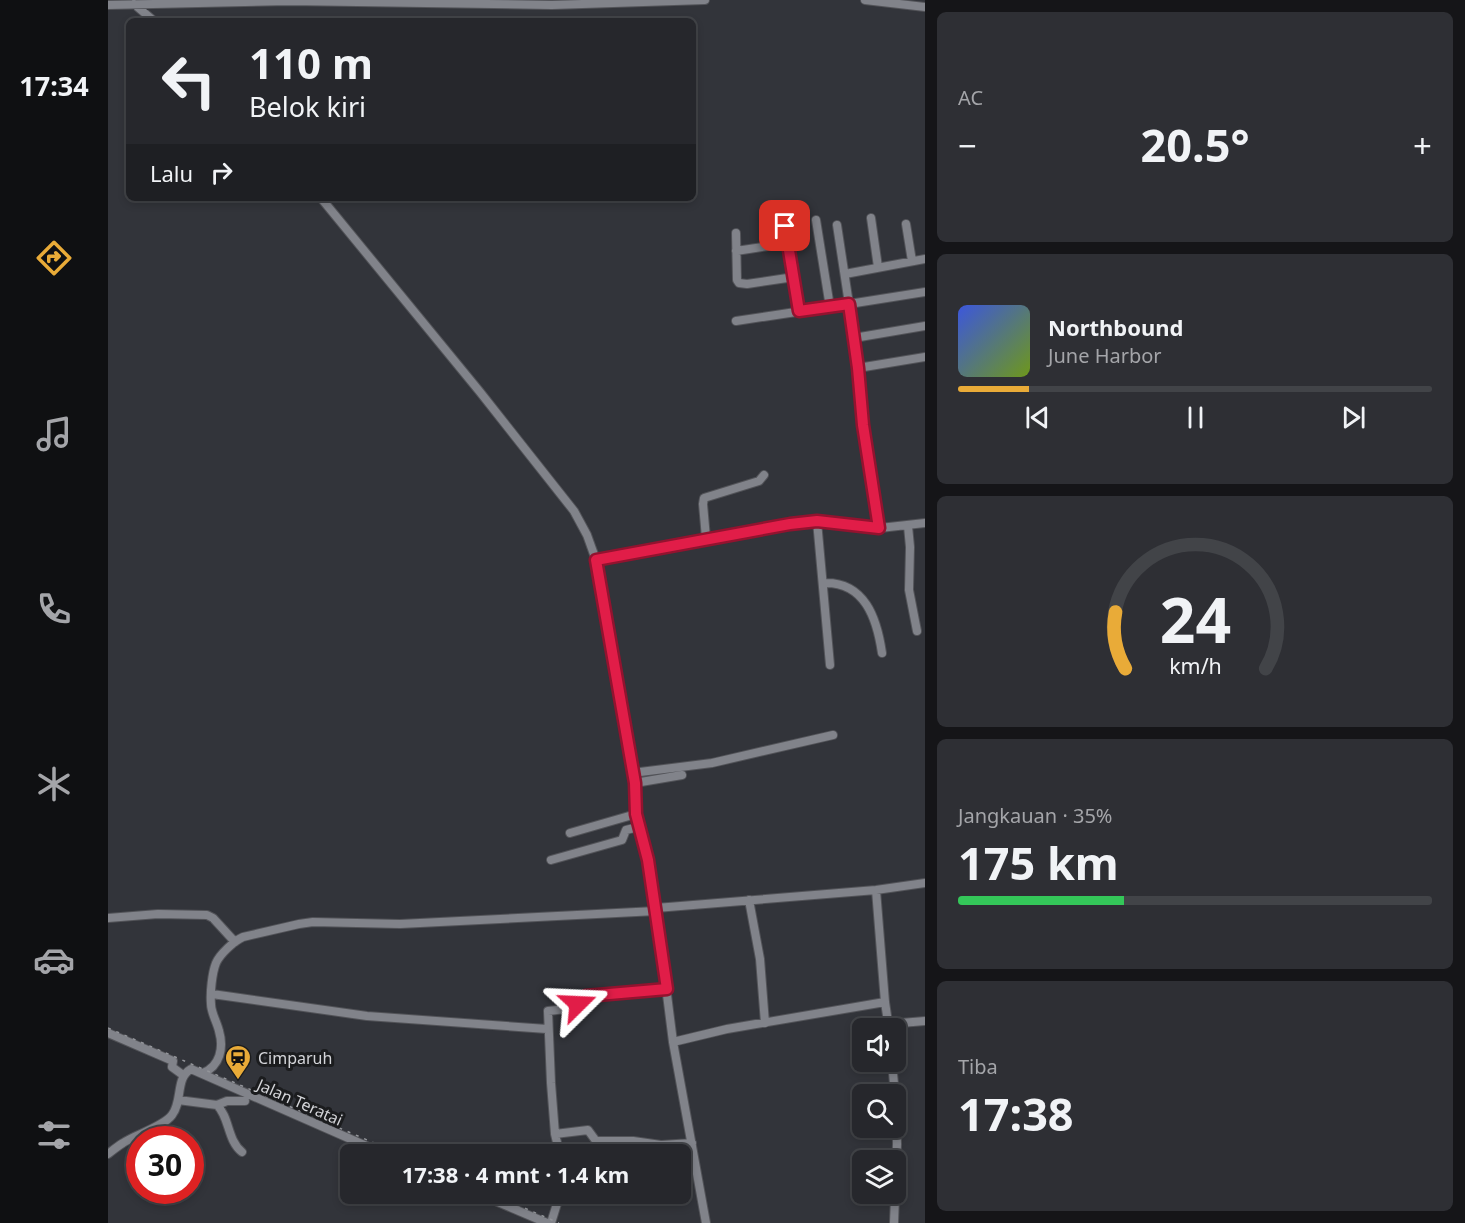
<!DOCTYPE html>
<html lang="id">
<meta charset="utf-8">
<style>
:root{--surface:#26272c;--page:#2e2f34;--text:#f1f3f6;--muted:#a4a5a9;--line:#424448;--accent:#e9ab38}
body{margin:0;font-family:"Noto Sans",sans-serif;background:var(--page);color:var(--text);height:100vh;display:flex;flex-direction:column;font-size:22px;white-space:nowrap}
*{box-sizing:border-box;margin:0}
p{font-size:20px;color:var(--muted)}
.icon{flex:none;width:33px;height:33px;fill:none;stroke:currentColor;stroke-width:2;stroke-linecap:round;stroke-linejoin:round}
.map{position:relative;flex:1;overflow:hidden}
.sheet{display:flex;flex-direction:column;gap:12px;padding:12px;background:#151518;width:540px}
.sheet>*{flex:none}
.banner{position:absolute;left:18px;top:18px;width:570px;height:183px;border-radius:9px;box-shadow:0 3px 9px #0003,0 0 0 2px var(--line);background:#26272c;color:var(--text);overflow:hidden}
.tools{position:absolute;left:744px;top:1018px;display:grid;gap:12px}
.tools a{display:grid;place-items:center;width:54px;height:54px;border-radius:9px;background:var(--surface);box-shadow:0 3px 9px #0003,0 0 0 2px var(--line);font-size:30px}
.speed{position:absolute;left:18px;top:1126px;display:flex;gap:12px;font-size:30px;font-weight:700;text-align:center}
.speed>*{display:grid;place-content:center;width:78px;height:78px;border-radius:50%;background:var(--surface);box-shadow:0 3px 9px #0003,0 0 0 2px var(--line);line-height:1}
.speed .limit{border:9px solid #d22;background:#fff;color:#111}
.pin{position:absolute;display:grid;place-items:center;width:51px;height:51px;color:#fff;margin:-26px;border-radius:12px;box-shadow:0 3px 9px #0006}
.me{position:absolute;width:66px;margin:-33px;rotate:69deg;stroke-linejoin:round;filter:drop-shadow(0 0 4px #0008)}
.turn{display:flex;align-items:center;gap:21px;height:126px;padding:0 24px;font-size:27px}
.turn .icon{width:78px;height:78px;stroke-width:2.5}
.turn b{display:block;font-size:42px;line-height:51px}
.then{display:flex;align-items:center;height:57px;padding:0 24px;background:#0003;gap:12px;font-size:22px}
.big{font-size:45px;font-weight:700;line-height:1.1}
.sheet .widget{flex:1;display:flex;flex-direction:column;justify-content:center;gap:9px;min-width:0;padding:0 21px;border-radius:9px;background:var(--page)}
.sheet .dial{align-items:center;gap:0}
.dial svg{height:156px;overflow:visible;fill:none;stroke:var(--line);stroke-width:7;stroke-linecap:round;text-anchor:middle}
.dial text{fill:var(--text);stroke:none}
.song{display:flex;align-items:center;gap:18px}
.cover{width:72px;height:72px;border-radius:9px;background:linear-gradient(135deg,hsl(230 70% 55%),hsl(80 70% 35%))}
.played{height:6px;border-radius:3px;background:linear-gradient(90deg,var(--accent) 15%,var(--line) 15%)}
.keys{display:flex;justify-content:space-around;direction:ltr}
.heat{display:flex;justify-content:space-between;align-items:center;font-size:33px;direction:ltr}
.charge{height:9px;border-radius:4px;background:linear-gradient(90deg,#34c759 35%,var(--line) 0)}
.trip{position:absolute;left:232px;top:1144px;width:351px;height:60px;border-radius:9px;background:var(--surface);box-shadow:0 3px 9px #0003,0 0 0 2px var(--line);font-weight:700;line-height:60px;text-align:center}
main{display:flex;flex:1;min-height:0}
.menu{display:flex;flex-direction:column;width:108px;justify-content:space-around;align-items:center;background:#0f1012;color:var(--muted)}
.menu .icon{width:42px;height:42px}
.menu .active{color:var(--accent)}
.menu b{font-size:27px;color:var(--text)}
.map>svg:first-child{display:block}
</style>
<main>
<nav class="menu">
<b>17:34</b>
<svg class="icon active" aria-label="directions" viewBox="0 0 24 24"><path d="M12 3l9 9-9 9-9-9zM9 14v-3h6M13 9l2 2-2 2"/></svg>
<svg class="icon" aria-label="music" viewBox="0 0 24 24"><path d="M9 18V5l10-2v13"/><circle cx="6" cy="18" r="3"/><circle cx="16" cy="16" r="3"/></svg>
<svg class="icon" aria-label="phone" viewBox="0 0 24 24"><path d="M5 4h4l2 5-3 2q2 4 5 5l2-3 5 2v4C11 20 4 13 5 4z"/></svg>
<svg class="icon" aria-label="climate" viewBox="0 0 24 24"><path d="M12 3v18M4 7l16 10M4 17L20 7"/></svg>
<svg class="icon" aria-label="car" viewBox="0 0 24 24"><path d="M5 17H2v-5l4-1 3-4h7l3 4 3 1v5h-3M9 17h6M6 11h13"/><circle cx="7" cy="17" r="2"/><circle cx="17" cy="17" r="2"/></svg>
<svg class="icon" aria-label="filters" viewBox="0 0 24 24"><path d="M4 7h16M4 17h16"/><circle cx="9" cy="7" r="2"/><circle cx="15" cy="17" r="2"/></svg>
</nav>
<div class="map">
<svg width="817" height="1223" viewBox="0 0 817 1223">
<rect width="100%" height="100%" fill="#32343a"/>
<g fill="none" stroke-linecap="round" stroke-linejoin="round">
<defs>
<path id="minor" d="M757,0L817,7
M26,4L46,21
M0,5L181,1L444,5L597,0
M213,198L372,392L466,511L479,535L488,560
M763,218L770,267
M708,220L722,307
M798,224L804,261
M677,226L691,311
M628,233L629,280L631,283L639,284L686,277
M628,251L680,243
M737,274L817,259
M628,321L741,304L729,225
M746,338L817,326
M750,368L817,357
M709,521L722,665
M800,526L802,547L801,590L809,631
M772,528L755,425L750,368L741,304L817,292
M598,538L595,504L596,498L651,481L656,475
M715,583C757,581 769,619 774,653
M524,773L604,763L725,735
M527,783L574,775
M462,833L528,814
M443,860L514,840L518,830L530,827
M768,890L777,1002L781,1029
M641,900L652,959L657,1023
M548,908L768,890L817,883
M0,918L50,914L99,915L105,918L127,942
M104,994L259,1016L439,1029
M781,1024L817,1021
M0,1033L65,1061L64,1067L75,1075
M565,1042L619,1029L777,1002
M784,1062L787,1095
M95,1073C112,1066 116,1048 111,1031C109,1022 103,1013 103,1004C102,993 104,973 108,963C112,954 126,941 135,937L191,924L205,922L292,924L548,911
M70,1100L109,1105C122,1118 119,1140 134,1152
M109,1105L119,1101H137
M447,1134L480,1130L488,1141H525L553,1145L584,1143
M0,1154C5,1150 10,1146 15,1143C28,1134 55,1127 64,1115C75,1101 67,1078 83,1069L279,1155
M452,1155L447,1134L443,1083L440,1011L467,1008L470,1000L478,996L559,989
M371,1194L439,1223
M443,1223L452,1194
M598,1223L565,1042L548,908L540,860L530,827L527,783L488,560L682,524L709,521L772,528L817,523
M786,1223L789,1144L788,1100"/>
</defs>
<use href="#minor" stroke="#525358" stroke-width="10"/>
<use href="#minor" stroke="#81838a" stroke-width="8"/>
<path stroke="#93959a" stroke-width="1.5" stroke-dasharray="3 6" stroke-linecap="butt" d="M0,1028L294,1155
M384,1194L451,1223"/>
</g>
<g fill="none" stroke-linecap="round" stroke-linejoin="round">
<defs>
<path id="route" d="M470,1004V1000L478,996L559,989L540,860L528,814L527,783L488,560L682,524L709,521L771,528L755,425L750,368L741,304L691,311L677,226"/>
</defs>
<use href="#route" stroke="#92132f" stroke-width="15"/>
<use href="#route" stroke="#e11d48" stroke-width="10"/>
</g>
<defs>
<symbol id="station-pin" viewBox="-11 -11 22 30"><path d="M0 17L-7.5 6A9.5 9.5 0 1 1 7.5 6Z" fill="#e9ab38" stroke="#1b1c1e"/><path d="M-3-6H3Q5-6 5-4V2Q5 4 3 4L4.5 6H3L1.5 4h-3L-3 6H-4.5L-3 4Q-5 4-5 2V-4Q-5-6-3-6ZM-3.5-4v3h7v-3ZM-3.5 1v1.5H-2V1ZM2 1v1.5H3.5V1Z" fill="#111"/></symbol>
</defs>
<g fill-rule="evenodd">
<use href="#station-pin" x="115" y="1043" width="30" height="40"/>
</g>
<g text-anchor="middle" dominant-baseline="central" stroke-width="6" stroke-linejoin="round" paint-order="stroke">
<g font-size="16" fill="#d4d5d9" stroke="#1b1c1e" text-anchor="start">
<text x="150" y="1058">Cimparuh</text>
</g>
<g font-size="16" fill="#d4d5d9" stroke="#1b1c1e">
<text transform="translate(192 1102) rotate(24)">Jalan Teratai</text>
</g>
</g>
</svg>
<div class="tools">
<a><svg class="icon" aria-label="sound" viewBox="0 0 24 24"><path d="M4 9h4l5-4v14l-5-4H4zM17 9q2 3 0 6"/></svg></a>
<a><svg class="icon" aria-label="search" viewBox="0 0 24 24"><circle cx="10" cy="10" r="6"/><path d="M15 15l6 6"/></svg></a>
<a><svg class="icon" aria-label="layers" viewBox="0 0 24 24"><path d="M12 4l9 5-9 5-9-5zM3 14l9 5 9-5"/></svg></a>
</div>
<div class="speed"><div class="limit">30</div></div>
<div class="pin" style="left:677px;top:226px;background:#d93025"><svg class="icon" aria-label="arrive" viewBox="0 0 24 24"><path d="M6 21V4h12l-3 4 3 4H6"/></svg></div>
<svg class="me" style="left:470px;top:1004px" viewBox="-20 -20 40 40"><path d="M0-17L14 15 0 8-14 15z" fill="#e11d48" stroke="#fff" stroke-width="4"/></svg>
<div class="trip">17:38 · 4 mnt · 1.4 km</div>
<div class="banner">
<div class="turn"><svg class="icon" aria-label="left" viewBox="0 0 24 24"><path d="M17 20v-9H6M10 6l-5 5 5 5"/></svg><div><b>110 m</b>Belok kiri</div></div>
<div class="then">Lalu<svg class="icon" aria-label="right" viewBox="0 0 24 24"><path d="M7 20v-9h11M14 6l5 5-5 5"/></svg></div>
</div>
</div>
<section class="sheet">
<div class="widget"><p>AC</p>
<div class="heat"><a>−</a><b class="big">20.5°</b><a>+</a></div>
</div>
<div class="widget">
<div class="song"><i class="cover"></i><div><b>Northbound</b><p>June Harbor</p></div></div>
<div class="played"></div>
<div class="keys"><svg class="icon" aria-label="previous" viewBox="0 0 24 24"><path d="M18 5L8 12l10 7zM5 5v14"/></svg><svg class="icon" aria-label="pause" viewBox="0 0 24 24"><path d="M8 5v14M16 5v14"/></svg><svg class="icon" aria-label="next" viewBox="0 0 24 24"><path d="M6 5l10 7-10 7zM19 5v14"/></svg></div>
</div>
<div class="widget dial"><svg viewBox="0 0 100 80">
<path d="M14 69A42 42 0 1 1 86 69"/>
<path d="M14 69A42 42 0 0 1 9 40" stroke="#e9ab38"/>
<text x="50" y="56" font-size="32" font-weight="700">24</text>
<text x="50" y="72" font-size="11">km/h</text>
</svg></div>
<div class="widget"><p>Jangkauan · 35%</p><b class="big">175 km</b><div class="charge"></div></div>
<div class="widget"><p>Tiba</p><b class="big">17:38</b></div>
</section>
</main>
